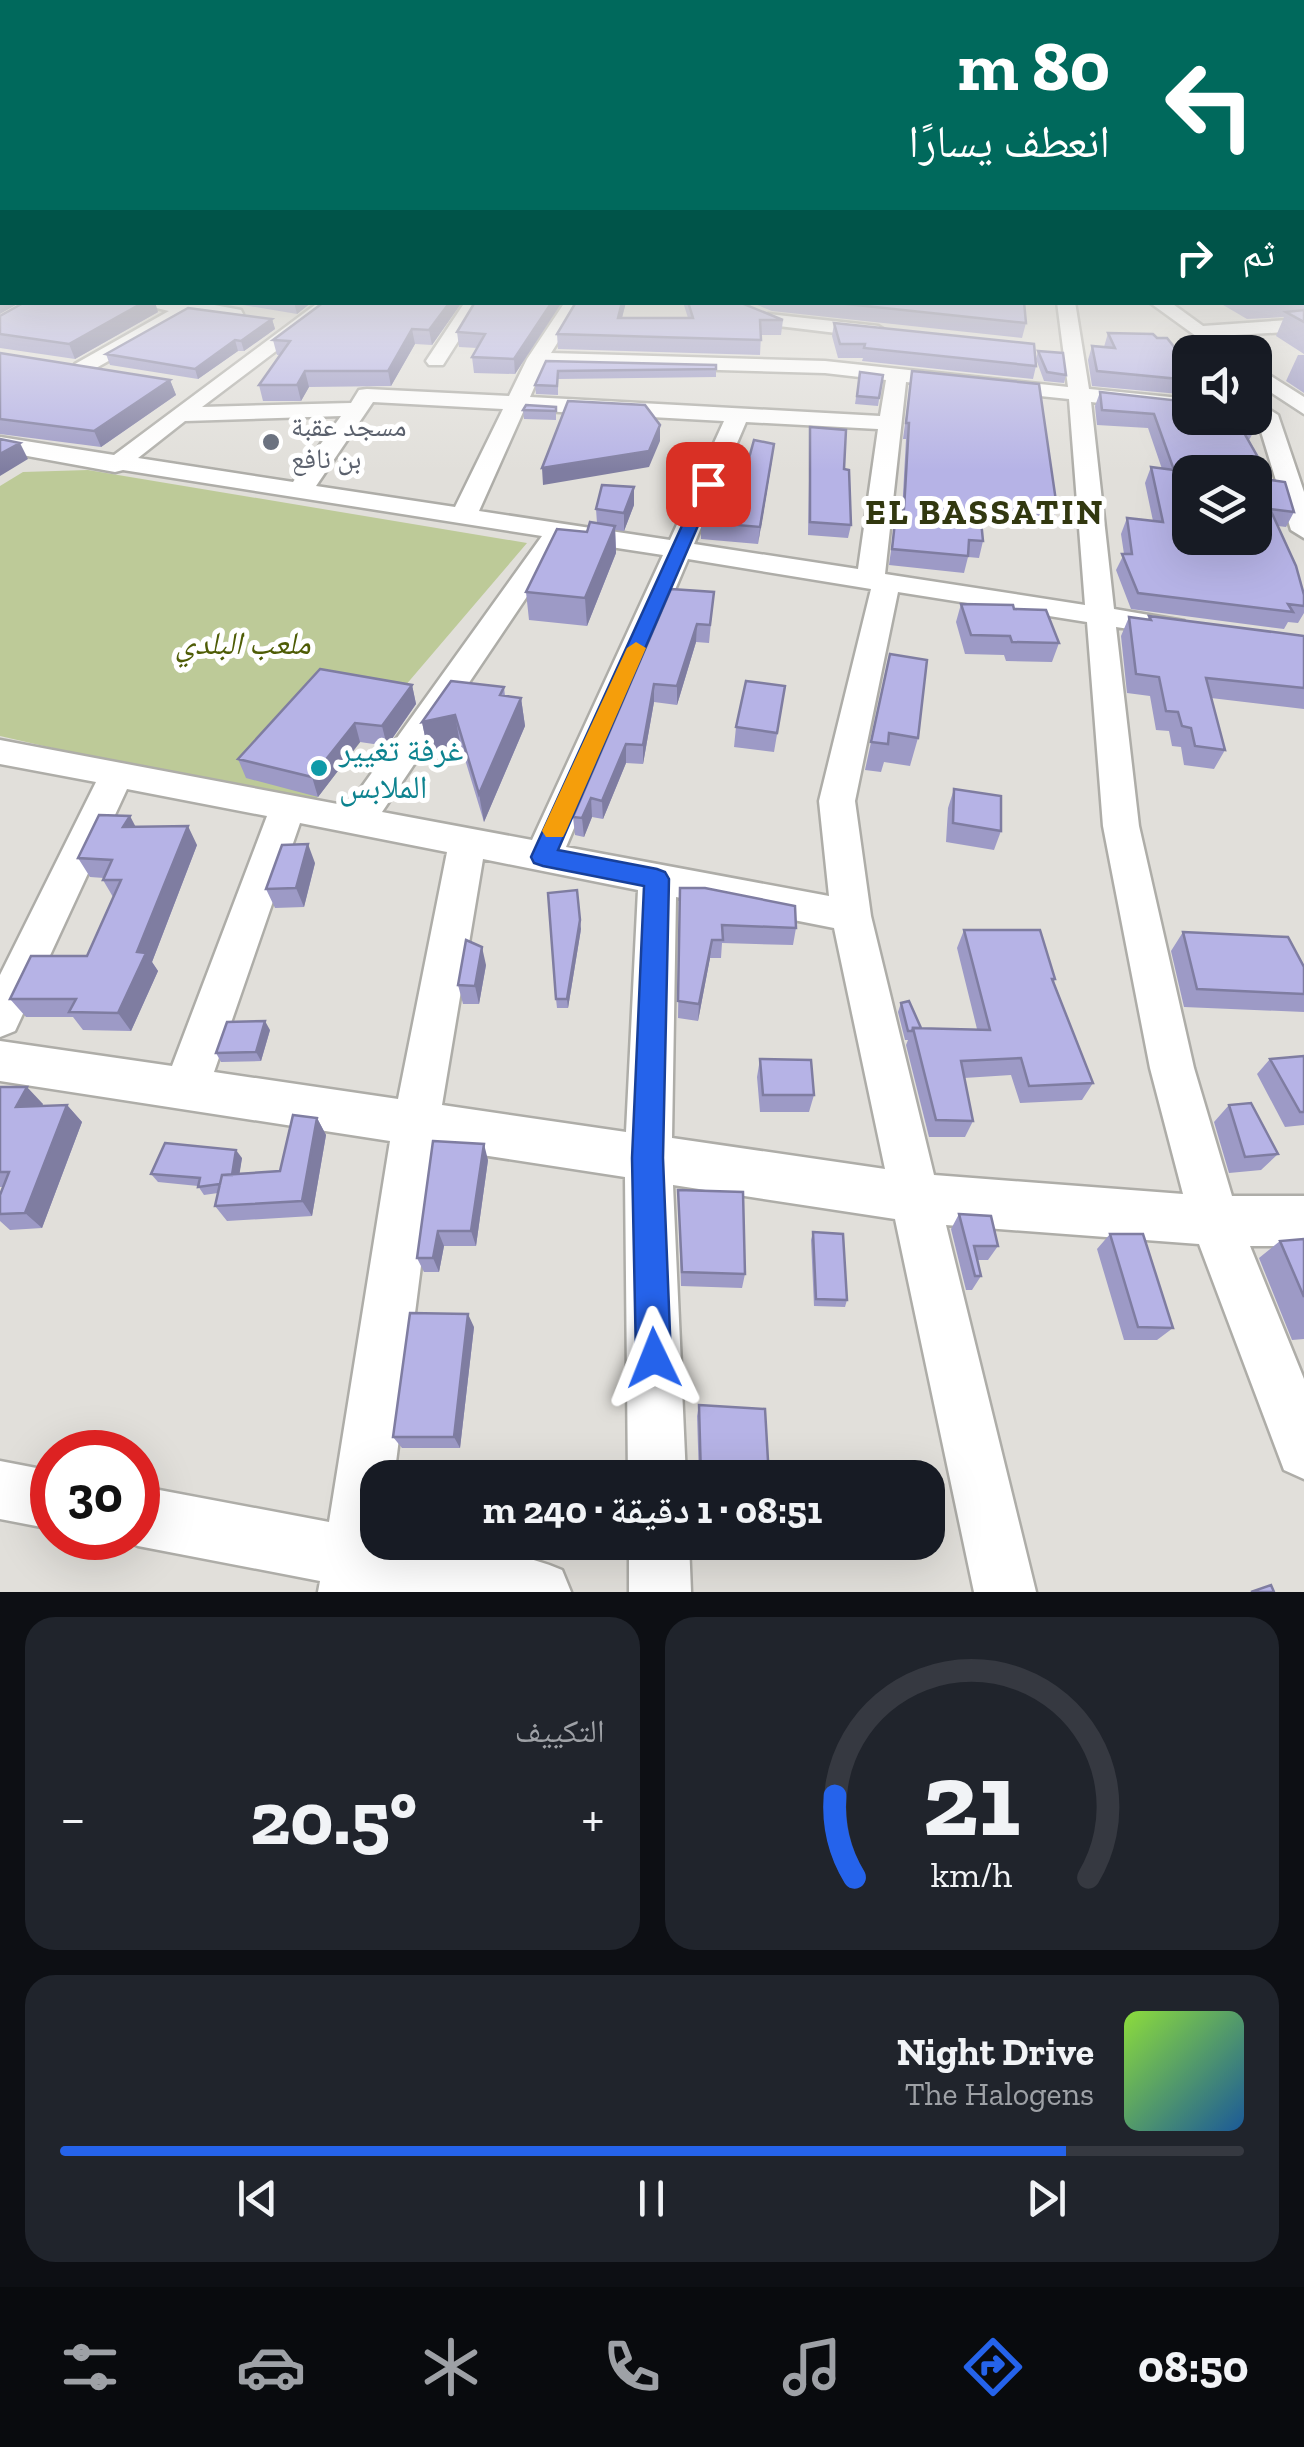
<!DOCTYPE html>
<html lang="ar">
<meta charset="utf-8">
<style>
:root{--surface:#171b24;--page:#20242c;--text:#f1f3f6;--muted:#9ea1a6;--line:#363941;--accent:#2563eb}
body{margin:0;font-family:"Zilla Slab","Noto Naskh Arabic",serif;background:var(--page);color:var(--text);direction:rtl;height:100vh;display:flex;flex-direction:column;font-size:38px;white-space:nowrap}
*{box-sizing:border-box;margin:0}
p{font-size:32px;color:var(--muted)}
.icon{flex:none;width:55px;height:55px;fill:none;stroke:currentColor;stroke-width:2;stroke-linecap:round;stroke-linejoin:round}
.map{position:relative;height:1592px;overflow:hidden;direction:ltr}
.side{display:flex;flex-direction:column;gap:25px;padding:25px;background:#0d0f14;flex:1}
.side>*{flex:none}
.guide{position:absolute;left:0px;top:0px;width:1305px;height:305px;box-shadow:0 10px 40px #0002;direction:rtl;background:#00695c;color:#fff;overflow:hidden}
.fabs{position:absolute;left:1172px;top:335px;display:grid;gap:20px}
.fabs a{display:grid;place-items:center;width:100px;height:100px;border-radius:20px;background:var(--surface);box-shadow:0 10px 40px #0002;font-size:50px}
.speed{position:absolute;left:30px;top:1430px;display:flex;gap:20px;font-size:50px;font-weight:700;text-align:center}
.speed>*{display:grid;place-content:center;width:130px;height:130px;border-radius:50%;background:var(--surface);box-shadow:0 10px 40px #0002;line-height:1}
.speed .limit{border:15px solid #d22;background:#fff;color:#111}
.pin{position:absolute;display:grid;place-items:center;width:85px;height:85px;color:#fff;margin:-42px;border-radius:20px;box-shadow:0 5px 15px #0006}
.me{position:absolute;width:110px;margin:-55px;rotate:358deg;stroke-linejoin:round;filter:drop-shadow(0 0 8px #0008)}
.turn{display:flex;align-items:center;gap:35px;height:210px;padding:0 30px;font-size:45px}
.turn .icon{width:130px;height:130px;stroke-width:2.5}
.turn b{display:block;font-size:70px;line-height:85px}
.then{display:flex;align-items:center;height:95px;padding:0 30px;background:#0003;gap:20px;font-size:38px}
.big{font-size:75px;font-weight:800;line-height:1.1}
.side .tile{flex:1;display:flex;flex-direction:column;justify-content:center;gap:15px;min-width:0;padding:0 35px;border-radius:30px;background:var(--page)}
.side .dial{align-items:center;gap:0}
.dial svg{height:260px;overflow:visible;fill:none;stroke:var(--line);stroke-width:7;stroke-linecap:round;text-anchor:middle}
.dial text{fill:var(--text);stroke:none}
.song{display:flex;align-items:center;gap:30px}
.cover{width:120px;height:120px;border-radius:15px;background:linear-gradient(135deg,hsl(90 70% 55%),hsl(210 70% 35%))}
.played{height:10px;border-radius:5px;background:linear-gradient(90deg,var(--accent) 85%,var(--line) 85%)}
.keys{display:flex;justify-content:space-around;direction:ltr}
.heat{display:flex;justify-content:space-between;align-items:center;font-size:55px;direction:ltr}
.side .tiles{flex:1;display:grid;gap:25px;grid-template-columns:1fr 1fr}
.tile:last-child{grid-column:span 2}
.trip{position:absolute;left:360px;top:1460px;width:585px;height:100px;border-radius:30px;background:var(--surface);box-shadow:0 10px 40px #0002;font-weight:800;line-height:100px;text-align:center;direction:rtl}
.tabs{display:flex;height:160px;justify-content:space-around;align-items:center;background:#090b0e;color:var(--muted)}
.tabs .icon{width:70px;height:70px}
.tabs .active{color:var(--accent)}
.tabs b{font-size:45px;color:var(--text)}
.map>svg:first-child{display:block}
</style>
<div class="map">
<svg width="1304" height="1592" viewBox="0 0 1304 1592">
<rect width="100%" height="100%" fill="#e1dfda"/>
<path fill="#bdca98" d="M88,470L527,543L393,700L310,807L0,736V486L23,472Z"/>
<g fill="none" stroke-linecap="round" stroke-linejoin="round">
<defs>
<path id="minor" d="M132,302H198L241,310L243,314L234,320L191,314L89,372H75V364L169,311Z
M319,302H341L202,407L351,403L359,390L367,389L509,396L527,359L565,302H583L551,353L825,361L1068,387L1057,302H1075L1089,389L1190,399V413L1091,402L1114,609L1184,621L1189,627L1184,633L1174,636L1116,627L1139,826L1194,1068L1232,1196H1304V1246H1250L1304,1379V1479L1284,1470L1199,1244L946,1225L1036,1592H974L895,1219L673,1185L686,1478H628L625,1177L436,1148L394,1478H378V1542C439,1542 504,1546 562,1570L571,1592H318L320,1581L138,1546L118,1538H138V1486L329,1522L390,1141L0,1081V1041L172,1066L267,816L127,789L15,1031L0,1037V975L96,782L0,764V740L348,806L542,536L123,470L115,472L0,451V437L114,455ZM544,365L825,373L886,380L880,416L530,397ZM906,382L1069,399L1085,605L885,574ZM373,402L503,409L455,507L316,486ZM524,410L724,421L670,540L479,511ZM341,416L293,482L138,458L185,421ZM746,422L878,429L858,569L694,544ZM565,540L663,555L532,840L382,812ZM688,559L871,589L819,801L829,896L566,847ZM898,592L1087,622L1103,826L1150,1068L1183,1194L934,1175L871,916L855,801ZM300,823L447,852L398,1099L214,1072ZM483,859L638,890L626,1132L442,1105ZM676,897L834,928L885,1169L672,1138Z
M465,302H483L443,365H429L426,361Z
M1149,302H1170L1203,326L1304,319V331L1218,336L1228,346L1218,352Z
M768,314L878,326L888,332L878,338L761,324L759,320Z
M1255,366L1304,397V414L1255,382Z
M1267,408L1278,415L1304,492V538L1291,530L1256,415Z
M0,1461L52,1471V1529L0,1519Z
M629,1542H689L691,1592H629Z"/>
</defs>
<use href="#minor" stroke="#aeada8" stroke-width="5"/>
<use href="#minor" fill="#fff" fill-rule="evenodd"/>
</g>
<path fill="#9d9ac6" d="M1302,248H1304V354L1276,336L1284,317L1247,319L1218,302H1302Z
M225,302H312L297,314Z
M462,302L432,345L415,344L391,386L309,387L301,401H263L259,385L280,355H277L273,340Z
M562,302L515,374L474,373L472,357L477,348L459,347L457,332Z
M576,302H626L622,318H688L683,302H739L783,320L781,335H761L760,355L558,349L557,334Z
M750,302H1024L1026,323L1022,338L772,311Z
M158,312L75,359L0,348V316Z
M272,319L275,329L244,351H238L198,379L110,365L106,354Z
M834,323L1036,366L1033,379L862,361L863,358H838L832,336Z
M1108,333L1157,338L1175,348L1190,352V395L1092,386L1088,360L1092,346L1104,347Z
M1038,351L1066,375L1064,383L1044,381L1036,359Z
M0,353L170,380L176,395L101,447L0,434Z
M1298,355H1304V393L1286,381Z
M546,361L716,369V377L558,379V395L536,394L535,385Z
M912,371L1057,508L1051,525L981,518L983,541L979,558L968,557L964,573L889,565L895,522L902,513L906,439H903Z
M860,372L883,375L878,406L855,404Z
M1100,392L1257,426L1249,440L1271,480L1294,512L1286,527L1278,526L1304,595V613L1298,623L1288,622L1284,629L1131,609L1116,570L1124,554L1121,534L1127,518L1153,521L1145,483L1151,467L1162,469L1148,428L1097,425L1095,406Z
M556,407V420L524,419L523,410Z
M810,427L851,525L848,538L808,535Z
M772,460L758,544L701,539V522L732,520Z
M634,487V505L624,531L615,530L616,553L587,626L529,620L526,592L597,523L596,509Z
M671,589L714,592L709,643L696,642L677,705L654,702L643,764L626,763L603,819L592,817L584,837L575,835L573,817Z
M961,604L1014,609L1059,643L1052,662L1006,661L1004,655L965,654L956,622Z
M1149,616L1304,636V709L1211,698L1225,750L1214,769L1184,765L1181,747L1172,746L1169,731L1156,730L1150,696L1127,693L1121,636L1129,617L1148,619Z
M890,654L918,738L910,766L884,762L881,772L865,770Z
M412,685L416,704L387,746L360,742L318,797L246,778L238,759Z
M504,687L505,696L521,698L525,726L484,822L460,743L428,751L422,722Z
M782,705L774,752L734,747L736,727Z
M954,789L1001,831L994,850L946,842L948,808Z
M136,827L197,845L152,962L158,971L131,1031L83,1030L73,1017H26L10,999L87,956L113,897L103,880L104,878L90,877L78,858Z
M315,863L304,907L275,908L266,889Z
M680,888L796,928L793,945L722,943L721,958H710L698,1021L678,1018Z
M581,929L568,1008H557L556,999Z
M964,930L1055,979L1054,982L1093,1083L1082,1100L1020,1103L1011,1075L964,1078L973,1121L965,1137H929L906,1045L908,1040H905L898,1012L901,1003L921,1028L977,1029L957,948Z
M1183,932L1304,967V1012L1184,1007L1171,951Z
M486,965L479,1004H463L458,985Z
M270,1030L261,1061L221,1062L216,1053Z
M1304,1056V1125L1285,1127L1257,1074L1270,1059Z
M760,1059L814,1095L809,1112H760L757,1077Z
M0,1087L43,1104L41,1106L67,1105L82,1122L42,1228L10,1230L0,1221V1195L3,1187H0Z
M1229,1105L1278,1154L1261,1170L1229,1173L1214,1122Z
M317,1118L326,1135L312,1216L227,1221L215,1206L218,1193L204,1195L198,1186L158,1182L151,1174L242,1158L239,1174L280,1171Z
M488,1160L476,1246H444L439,1272H424L417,1258Z
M678,1190L745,1274L742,1288L681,1286Z
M959,1214L998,1246L988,1260H978L981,1276L972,1290H966L951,1229Z
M813,1232L847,1300L845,1307L814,1306L811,1240Z
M1110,1234L1173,1328L1157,1340H1124L1097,1249Z
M1304,1239V1339L1292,1340L1259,1258L1280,1241Z
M474,1327L460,1448H402L393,1437Z
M699,1405L769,1478H699L697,1416Z"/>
<path fill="#7f7da1" d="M2,295V302H21L0,314V296Z
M144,302H155L158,312L75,359L69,344Z
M294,302H312L297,314Z
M450,302H462L432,345L429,330Z
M552,302H562L515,374L514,359Z
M622,302H626L618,333V318Z
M272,319L275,329L244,351L241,341Z
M412,329L415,344L391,386L388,371Z
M235,340L238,351L198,379L195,369Z
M305,371L309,387L301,401L297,385Z
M170,380L176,395L101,447L94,431Z
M660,425V441L649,467L543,485L542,468Z
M20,443L28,459L0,476V454Z
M774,444L772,460L758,544L760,527Z
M634,487V505L624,531V513Z
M615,526L616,553L587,626L585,598Z
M697,624L696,642L677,705V686Z
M654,684V702L643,764V745Z
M412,685L416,704L387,746L382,726Z
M521,698L525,726L484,822L479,794Z
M455,715L460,743L428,751L422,722Z
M355,723L360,742L318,797L312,777Z
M626,744V763L603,819L602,801Z
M591,798L592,817L584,837L582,818Z
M130,816L140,835L123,827Z
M188,826L197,845L152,962L158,971L131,1031L118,1013L137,952Z
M308,844L315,863L304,907L296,888Z
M580,920L581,929L568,1008L567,999Z
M712,940L710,958L698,1021L699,1004Z
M482,947L486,965L479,1004L475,986Z
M265,1021L270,1030L261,1061L256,1052Z
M27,1087L43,1104L33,1124L16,1107Z
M67,1105L82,1122L42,1228L25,1213Z
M317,1118L326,1135L312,1216L302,1201Z
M484,1144L488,1160L476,1246L471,1231Z
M236,1150L242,1158L237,1190L231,1182Z
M438,1231L444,1246L439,1272L433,1258Z
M468,1314L474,1327L460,1448L454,1437Z"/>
<path fill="#b6b3e6" stroke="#7f7da1" stroke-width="2.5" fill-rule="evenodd" d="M0,248H2V295L0,296Z
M1302,248H1304V293H1302Z
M25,302H144L69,344L0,334V316Z
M324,302H450L429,330L412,329L388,371H305L297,385H259L290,341L273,340Z
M475,302H552L514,359L472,357L485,334L457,332Z
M576,302H622L618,318H693L688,302H739L783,320H760L761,340L557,334Z
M828,302H1024L1026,323Z
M188,308L272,319L241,341L235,340L195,369L106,354Z
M1304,310V322L1286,312Z
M834,323L1034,344L1036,366L864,348L865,344H840Z
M1108,333L1153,334L1157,338H1167L1175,348H1190L1194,352H1190V380L1097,371L1092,346L1115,348Z
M1038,351L1063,353L1066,375L1047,372Z
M0,353L170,380L94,431L0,419Z
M546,361L716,365V369L558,371L557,386L535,385Z
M912,371L1039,384L1057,508L979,501L983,541L969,540L968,556L892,549L895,522L904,509L909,423H906Z
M860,372L883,375L879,398L857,396Z
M1100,392L1190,402V418H1250L1257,426L1239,424L1271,480L1285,482L1294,512L1270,509L1296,566L1304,595V606L1288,604L1293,612L1138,593L1122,554H1132L1127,518L1163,522L1151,467L1174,470L1154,414L1102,410ZM1190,472H1255V538H1190Z
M568,401L645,405L660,425L649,451L542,468Z
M526,405L556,407V411L523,410Z
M810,427L846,430L844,469L849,470L851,525L810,522Z
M0,439L20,443L0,454Z
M754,440L774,444L760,527L701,522L713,495L732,520Z
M602,485L634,487L624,513L596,509Z
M590,522L615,526L585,598L526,592L557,529L587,532Z
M671,589L714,592L710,625L697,624L677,686L654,684L643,745L626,744L602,801L591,798L582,818L573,817Z
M961,604L1013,605L1014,609L1046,610L1059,643L1012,642L1010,636L971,635Z
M1149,616L1304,636V688L1206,678L1225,750L1195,746L1191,728L1182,726L1178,712L1166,711L1159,677L1136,674L1129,617L1151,620Z
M890,654L927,660L918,738L889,733L888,744L871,742Z
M320,669L412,685L382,726L355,723L312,777L238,759Z
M451,681L504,687L500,695L521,698L479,794L455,715L422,722Z
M746,681L785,686L777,733L736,727Z
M954,789L1001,796V831L953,823Z
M99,815L130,816L123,827L188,826L137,952L146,953L118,1013L69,1012L76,999H10L31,956H87L121,880H103L112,860L78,858Z
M308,844L296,888L266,889L282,845Z
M680,888H705L795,906L796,928L722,925L723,940H712L699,1004L678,1001Z
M577,890L580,920L567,999H556L548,893Z
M964,930H1040L1055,979H1052L1093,1083L1029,1086L1021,1058L961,1061L973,1121L936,1120L913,1028L990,1030Z
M1183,932L1288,937L1304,967V994L1197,989Z
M466,940L482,947L475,986L458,985Z
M909,1001L921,1028H913L912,1031H908L901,1003Z
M265,1021L256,1052L216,1053L227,1022Z
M1304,1056V1112H1300L1270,1059Z
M760,1059L811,1060L814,1095H763Z
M0,1087H27L16,1107L67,1105L25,1213L0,1214V1195L9,1172H0Z
M1251,1103L1278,1154L1245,1157L1229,1105Z
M293,1115L317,1118L302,1201L215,1206L222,1175L280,1171Z
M433,1141L484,1144L471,1231H438L433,1258H417Z
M165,1143L236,1150L232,1175H222L220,1184L198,1187L200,1178L151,1174Z
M678,1190L743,1192L745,1274L682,1272Z
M959,1214L991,1216L998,1246H974L981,1276H975Z
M813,1232L843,1234L847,1300L816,1299Z
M1110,1234H1143L1173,1328L1138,1327Z
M1304,1239V1297L1280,1241Z
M410,1313L468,1314L454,1437H393Z
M699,1405L765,1409L769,1478H701Z
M1271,1585L1274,1592H1251Z"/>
<linearGradient id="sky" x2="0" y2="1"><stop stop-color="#72aed4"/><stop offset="0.53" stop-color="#f2f1ee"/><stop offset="1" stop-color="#f2f1ee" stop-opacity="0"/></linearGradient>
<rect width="1304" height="471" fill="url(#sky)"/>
<path fill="#2563eb" stroke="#184099" stroke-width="2.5" d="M708,479L716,484L558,850L657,869L665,872L669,879L663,1158L671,1358L666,1370L654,1375L641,1370L636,1358L632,1158L644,886L543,866L534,863L531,857L701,484Z"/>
<path fill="#f59e0b" d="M636,642L646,648L566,831L563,837H546L542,831L627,648Z"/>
<circle fill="#6b7280" stroke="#fff" stroke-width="4" cx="271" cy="442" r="10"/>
<circle fill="#0f9aa8" stroke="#fff" stroke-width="4" cx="319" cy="768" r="10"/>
<g text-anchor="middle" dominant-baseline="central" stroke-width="10" stroke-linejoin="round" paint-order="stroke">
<g font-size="28" fill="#5b616d" stroke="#fff" text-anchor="start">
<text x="291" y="426">مسجد عقبة<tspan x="291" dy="32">بن نافع</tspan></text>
</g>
<g font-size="32" font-style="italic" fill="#4e5c05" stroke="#fff">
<text x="243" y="643">ملعب البلدي</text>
</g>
<g font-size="32" fill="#0d838f" stroke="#fff" text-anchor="start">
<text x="339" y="750">غرفة تغيير<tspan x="339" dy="37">الملابس</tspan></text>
</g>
<g font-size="35" font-weight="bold" letter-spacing="2.5" fill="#323810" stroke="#fff">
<text x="985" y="512">EL BASSATIN</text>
</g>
</g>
</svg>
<div class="fabs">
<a><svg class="icon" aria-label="sound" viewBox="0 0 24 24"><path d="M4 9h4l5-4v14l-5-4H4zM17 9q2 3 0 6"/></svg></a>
<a><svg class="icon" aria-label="layers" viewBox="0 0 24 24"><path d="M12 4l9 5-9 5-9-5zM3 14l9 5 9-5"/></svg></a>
</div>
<div class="speed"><div class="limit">30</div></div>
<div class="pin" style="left:708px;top:484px;background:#d93025"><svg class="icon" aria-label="arrive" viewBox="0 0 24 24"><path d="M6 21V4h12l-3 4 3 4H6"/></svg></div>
<svg class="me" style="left:654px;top:1358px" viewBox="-20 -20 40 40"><path d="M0-17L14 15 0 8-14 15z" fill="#2563eb" stroke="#fff" stroke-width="4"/></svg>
<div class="trip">08:51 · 1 دقيقة · 240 m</div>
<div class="guide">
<div class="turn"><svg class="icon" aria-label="left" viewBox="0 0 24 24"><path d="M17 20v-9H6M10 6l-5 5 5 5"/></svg><div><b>80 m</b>انعطف يسارًا</div></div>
<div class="then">ثم<svg class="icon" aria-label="right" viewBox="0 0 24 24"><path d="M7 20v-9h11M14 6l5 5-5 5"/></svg></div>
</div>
</div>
<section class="side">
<div class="tiles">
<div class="tile dial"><svg viewBox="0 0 100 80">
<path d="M14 69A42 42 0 1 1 86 69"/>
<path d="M14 69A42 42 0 0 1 8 44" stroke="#2563eb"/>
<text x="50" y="56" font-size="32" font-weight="700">21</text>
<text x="50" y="72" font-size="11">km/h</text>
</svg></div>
<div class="tile"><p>التكييف</p>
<div class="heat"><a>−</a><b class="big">20.5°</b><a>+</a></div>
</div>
<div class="tile">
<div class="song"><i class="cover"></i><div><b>Night Drive</b><p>The Halogens</p></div></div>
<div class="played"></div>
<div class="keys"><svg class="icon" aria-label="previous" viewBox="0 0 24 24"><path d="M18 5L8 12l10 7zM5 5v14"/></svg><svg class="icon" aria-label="pause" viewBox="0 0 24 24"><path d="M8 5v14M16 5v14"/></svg><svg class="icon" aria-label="next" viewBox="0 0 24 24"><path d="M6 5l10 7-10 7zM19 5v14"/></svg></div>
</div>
</div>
</section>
<nav class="tabs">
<b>08:50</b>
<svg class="icon active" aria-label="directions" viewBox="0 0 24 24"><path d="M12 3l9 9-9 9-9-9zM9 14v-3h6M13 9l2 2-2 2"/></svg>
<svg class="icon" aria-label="music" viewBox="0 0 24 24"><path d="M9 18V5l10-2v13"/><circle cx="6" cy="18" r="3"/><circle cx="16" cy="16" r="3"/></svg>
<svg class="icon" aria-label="phone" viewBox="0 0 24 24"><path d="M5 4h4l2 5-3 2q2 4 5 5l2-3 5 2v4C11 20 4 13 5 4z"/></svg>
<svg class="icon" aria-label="climate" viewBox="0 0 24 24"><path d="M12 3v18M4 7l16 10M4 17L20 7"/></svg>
<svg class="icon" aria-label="car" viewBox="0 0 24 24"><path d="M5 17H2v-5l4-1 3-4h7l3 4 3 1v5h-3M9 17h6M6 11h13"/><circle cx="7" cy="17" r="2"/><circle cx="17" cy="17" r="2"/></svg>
<svg class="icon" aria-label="filters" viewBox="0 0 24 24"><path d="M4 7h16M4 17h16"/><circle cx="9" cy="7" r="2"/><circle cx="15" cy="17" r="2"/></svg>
</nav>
